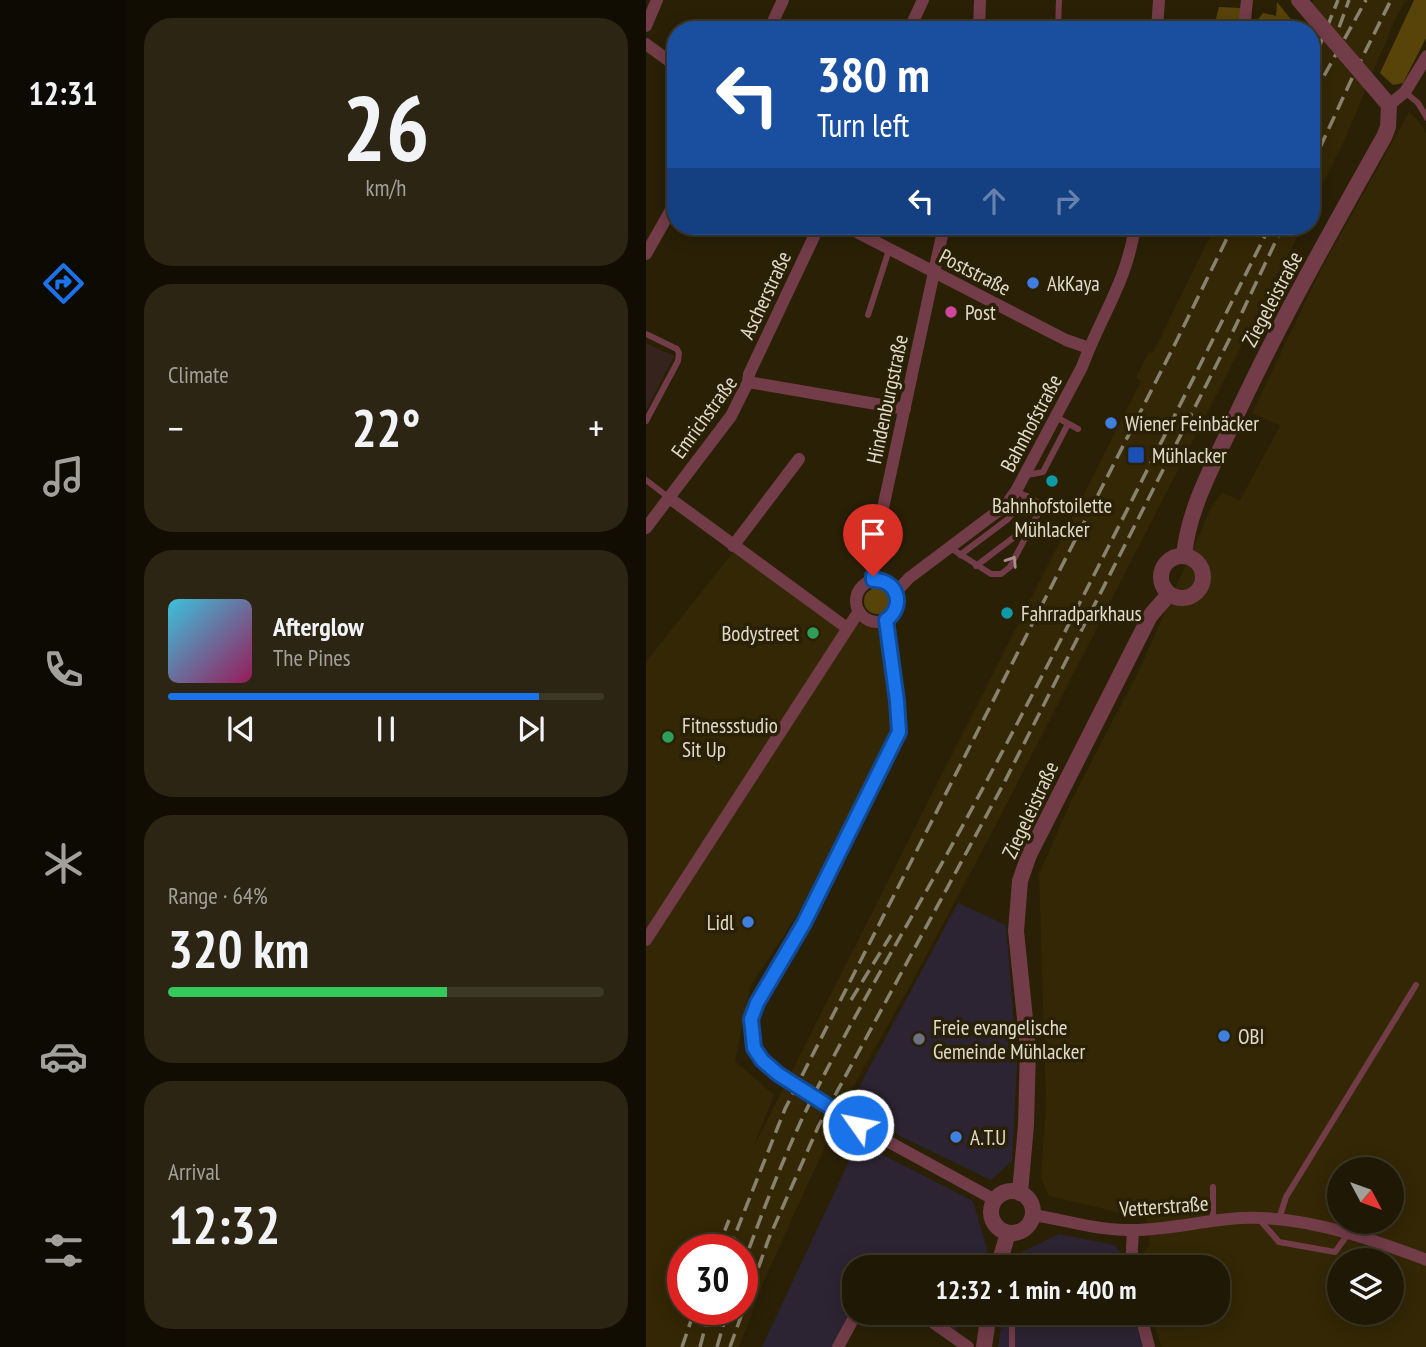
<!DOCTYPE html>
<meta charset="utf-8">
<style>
:root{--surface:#1f1804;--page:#2c2513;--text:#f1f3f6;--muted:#a1a09a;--line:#3c3726;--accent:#1a73e8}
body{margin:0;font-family:"PT Sans Narrow",sans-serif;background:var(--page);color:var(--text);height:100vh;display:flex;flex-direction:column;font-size:26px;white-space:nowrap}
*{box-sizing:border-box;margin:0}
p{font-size:23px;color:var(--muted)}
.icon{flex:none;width:38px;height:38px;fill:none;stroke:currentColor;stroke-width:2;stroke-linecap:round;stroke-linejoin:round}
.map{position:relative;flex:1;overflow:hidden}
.side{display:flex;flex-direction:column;gap:18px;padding:18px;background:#110d02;width:520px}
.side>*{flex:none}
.hud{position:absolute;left:21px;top:21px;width:653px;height:214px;border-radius:28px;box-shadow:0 4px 18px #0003,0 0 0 2px var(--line);background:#1a4fa0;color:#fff;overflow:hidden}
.needle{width:46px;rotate:131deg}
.tools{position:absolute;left:681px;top:1157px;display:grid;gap:14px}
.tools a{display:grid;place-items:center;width:77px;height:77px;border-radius:50%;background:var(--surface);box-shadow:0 4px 18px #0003,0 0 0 2px var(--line);font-size:35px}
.speed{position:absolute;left:21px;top:1234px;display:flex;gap:14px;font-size:35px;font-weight:700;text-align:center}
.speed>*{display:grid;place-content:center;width:91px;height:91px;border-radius:50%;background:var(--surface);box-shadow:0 4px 18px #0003,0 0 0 2px var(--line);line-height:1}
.speed .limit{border:10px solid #d22;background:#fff;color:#111}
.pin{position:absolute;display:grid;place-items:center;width:60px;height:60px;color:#fff;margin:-72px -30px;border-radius:50% 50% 50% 0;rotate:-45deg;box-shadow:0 0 7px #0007}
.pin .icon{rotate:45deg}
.me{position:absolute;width:77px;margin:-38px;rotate:303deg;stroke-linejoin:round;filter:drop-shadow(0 0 5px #0008)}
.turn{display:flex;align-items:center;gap:24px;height:147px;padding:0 35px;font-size:32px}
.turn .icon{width:91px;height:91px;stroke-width:2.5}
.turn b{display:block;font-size:49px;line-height:60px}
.lanes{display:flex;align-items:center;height:66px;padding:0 35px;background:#0003;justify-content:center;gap:35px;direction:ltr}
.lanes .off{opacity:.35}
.big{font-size:52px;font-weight:700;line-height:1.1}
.side .card{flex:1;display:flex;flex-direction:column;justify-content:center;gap:10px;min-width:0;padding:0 24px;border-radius:28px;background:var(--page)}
.side .dial{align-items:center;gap:0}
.dial b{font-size:91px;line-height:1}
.song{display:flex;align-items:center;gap:21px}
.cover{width:84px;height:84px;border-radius:10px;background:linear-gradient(135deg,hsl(190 70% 55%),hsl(330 70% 35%))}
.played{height:7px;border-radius:4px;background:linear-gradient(90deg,var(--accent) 85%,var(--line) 85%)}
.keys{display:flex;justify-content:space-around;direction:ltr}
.heat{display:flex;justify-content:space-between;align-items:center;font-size:38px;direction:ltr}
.charge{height:10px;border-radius:5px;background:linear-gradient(90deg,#34c759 64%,var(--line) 0)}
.trip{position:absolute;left:196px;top:1255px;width:388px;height:70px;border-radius:28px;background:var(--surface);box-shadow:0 4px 18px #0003,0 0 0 2px var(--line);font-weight:700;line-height:70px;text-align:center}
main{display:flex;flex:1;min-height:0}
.menu{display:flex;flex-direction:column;width:126px;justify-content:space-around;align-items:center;background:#0c0a02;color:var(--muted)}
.menu .icon{width:49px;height:49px}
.menu .current{color:var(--accent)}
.menu b{font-size:32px;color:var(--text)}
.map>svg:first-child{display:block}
</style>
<main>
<nav class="menu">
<b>12:31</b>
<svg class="icon current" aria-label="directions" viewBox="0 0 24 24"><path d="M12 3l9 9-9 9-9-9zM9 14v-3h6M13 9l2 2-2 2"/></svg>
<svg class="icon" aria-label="music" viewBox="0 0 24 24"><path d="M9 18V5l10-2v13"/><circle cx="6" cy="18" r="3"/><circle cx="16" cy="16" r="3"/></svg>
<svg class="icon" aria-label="phone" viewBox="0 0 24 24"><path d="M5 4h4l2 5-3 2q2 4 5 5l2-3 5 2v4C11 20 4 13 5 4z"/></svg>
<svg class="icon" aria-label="climate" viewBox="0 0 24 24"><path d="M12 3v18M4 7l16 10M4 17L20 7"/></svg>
<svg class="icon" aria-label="car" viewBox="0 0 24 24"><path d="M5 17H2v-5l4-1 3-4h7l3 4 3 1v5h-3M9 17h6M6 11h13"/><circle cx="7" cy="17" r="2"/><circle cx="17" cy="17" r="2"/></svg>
<svg class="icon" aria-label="filters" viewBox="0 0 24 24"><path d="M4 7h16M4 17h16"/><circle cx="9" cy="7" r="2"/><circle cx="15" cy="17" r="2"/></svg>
</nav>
<section class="side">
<div class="card dial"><b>26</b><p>km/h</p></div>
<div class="card"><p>Climate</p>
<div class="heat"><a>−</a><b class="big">22°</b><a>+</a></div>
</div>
<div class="card">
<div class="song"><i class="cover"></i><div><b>Afterglow</b><p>The Pines</p></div></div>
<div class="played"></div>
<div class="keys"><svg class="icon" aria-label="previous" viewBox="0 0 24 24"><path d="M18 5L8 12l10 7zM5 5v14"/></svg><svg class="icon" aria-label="pause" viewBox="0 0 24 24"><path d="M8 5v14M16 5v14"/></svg><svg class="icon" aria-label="next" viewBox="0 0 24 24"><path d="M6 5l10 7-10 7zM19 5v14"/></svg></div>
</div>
<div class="card"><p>Range · 64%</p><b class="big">320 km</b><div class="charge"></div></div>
<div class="card"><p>Arrival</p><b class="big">12:32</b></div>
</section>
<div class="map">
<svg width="781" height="1347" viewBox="0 0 781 1347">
<rect width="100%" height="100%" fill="#292006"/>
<path fill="#2d2433" d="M312,903L360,925L371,1064L366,1161L345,1180L254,1136L204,1104Z
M212,1142L327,1201L342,1252L309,1263V1267H208V1305L186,1347H116Z
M413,1234L469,1245L474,1252L477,1267H367L370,1255Z
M357,1312L488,1313L498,1347H352Z
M284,1313H315L317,1320L309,1331Z"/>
<path fill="#332705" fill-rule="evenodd" d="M667,0H760L748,22L699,139L665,208V30H653Z
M763,112L774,123L781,135L780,1347H516L503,1313L572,1312V1267H496V1255L504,1245L501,1219L403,1196L395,1178L400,1104L393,874L425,801L494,668L565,508L576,493L594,500L634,426L606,413L674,271ZM693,1169H746V1222H693ZM693,1260H746V1312H693Z
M569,226H657L353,819L265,984L202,1096L121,1274L93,1347H0V662L95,542L191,617L236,630L248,732L153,912L104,987L89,1061L128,1095L108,1146L495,381L490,378L503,352L507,353ZM37,1250H96V1309H37Z"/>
<path fill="#35231d" d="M0,343L28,356L0,410Z"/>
<path fill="#584409" d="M768,0H780V38L757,83L747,85L734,73Z
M631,2L651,27L649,30H622L610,22L617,13L630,16Z
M573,7L594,8L596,29L567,30Z
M218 601a13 13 0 1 1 26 0a13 13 0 1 1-26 0Z"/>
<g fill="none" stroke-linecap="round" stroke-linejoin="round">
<path stroke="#733c49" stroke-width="6" d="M412,30L413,0
M759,92L772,103L781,118
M222,315L243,250
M0,334L31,349L33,353L32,361L0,421
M410,417L432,429
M381,475L397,472L422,424
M0,480L22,497
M303,547L345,574H355L364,567L395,508L393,503L370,491
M314,555L362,519L381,496
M330,566L384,525
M613,1219L633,1242L689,1252L702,1234
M633,1219L640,1197L770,985
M567,1220V1187
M362,1312L366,1325V1347"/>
<path stroke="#733c49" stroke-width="12" d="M601,0L599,19L602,30
M0,26L11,0
M123,30L137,0
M263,30L277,0
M333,30L334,0
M511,30L513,0
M0,44L30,66
M743,105L759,92L781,56
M199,226L420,340L443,348
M0,254L30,201
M102,382L103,374L173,226
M22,497L201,628
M0,528L85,416L102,382L259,409
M87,546L153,459
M227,580L226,559L298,226
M210 601a21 21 0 1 1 42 0a21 21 0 1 1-42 0Z
M250,592L263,578L360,505L370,491L436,367C455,315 481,282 489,226
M0,940L213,611
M132,1074L116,1060L108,1048L105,1019L111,1003L158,923L253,732L254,720L240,620
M212,1125L349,1200
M387,1215C420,1220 453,1231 487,1230C529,1230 572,1216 615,1218C671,1220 728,1240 781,1260
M485,1267L487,1230
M272,1312L322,1347
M494,1312L503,1347
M192,1347L211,1312"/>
<path stroke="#733c49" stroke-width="16" d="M538,556C542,512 564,471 583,431C629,330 684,233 738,137L742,127L743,105
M515 577a21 21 0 1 1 42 0a21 21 0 1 1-42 0Z
M345 1212a21 21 0 1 1 42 0a21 21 0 1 1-42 0Z
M374,1193L380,1125L382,1048L370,931L374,881L383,855L504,616L523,594
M352,1267L362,1233
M338,1347L343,1312"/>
<path stroke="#89826e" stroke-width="3.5" stroke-dasharray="14 7" stroke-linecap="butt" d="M686,47L703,0
M665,67L692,0
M668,94L720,0
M665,167L708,74L745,0
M205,1000L245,935
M71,1250L83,1220
M83,1250L139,1109L530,342L587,226
M96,1268C114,1218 133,1169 155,1121C208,1011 273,908 330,801C432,611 527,418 624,226
M36,1347L49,1309
M54,1347L64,1309
M71,1347L82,1309
M84,1347L123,1238L173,1125L358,783L582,342L637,226"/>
<path stroke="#733c49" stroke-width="12" d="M132,1074L212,1125"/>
<path stroke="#733c49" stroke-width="16" d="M653,0L743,105"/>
</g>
<defs><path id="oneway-chevron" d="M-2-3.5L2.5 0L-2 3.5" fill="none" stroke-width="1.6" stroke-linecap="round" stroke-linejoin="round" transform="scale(1.75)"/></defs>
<use stroke="#aa8c8a" href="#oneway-chevron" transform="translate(366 561) rotate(-57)"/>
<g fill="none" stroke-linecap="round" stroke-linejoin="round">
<defs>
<path id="route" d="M212,1125L132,1074L116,1060L108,1048L105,1019L111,1003L158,923L253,732L251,701L240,620C260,606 251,579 227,580V576"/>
</defs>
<use href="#route" stroke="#114b97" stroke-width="18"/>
<use href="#route" stroke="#1a73e8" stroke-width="12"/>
</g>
<g fill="#3f7fe0" stroke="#292006" stroke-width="2.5">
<circle cx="387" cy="283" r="7"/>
<circle cx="465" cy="423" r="7"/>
<circle cx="102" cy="922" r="7"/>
<circle cx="578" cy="1036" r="7"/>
<circle cx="310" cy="1137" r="7"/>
</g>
<circle fill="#d1479c" stroke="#292006" stroke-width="2.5" cx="305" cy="312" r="7"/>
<rect fill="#1a4fb4" stroke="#292006" stroke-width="2.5" x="481" y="446" width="18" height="18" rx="3.5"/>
<g fill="#0f9aa8" stroke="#292006" stroke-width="2.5">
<circle cx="406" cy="481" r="7"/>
<circle cx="361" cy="613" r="7"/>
</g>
<g fill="#2e9e5b" stroke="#292006" stroke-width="2.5">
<circle cx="167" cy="633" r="7"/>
<circle cx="22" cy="737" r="7"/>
</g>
<circle fill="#6b7280" stroke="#292006" stroke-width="2.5" cx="273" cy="1039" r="7"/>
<g text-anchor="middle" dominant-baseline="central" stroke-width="7" stroke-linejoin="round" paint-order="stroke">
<g font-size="21" fill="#e1dbcc" stroke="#292006">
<text transform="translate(329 272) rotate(27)">Poststraße</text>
<text transform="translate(119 295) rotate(-65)">Ascherstraße</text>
<text transform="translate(626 299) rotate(-62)">Ziegeleistraße</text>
<text transform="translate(241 399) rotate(-78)">Hindenburgstraße</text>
<text transform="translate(58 417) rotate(-54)">Emrichstraße</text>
<text transform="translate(385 423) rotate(-62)">Bahnhofstraße</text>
<text transform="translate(384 810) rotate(-65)">Ziegeleistraße</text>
<text transform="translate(518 1206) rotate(-4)">Vetterstraße</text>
</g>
<g font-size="21" fill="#e1dbcc" stroke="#292006" text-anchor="start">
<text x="401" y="283">AkKaya</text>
<text x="319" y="312">Post</text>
<text x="479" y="423">Wiener Feinbäcker</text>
<text x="506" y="455">Mühlacker</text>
<text x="406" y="505" text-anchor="middle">Bahnhofstoilette<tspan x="406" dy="24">Mühlacker</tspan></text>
<text x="375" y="613">Fahrradparkhaus</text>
<text x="153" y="633" text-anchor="end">Bodystreet</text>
<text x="36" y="725">Fitnessstudio<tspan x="36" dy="24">Sit Up</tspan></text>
<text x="88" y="922" text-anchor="end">Lidl</text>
<text x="287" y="1027">Freie evangelische<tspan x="287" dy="24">Gemeinde Mühlacker</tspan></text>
<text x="592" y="1036">OBI</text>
<text x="324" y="1137">A.T.U</text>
</g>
</g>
</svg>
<div class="tools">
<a><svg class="needle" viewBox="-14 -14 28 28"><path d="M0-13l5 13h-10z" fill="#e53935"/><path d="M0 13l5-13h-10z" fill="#a1a09a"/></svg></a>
<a><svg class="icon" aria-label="layers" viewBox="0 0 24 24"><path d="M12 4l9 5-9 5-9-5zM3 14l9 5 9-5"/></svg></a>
</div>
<div class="speed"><div class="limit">30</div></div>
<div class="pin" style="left:227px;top:576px;background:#d93025"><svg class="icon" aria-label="arrive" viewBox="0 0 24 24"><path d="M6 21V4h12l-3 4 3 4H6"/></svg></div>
<svg class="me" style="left:212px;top:1125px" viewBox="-20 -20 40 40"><circle r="17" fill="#1a73e8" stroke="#fff" stroke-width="3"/><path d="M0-11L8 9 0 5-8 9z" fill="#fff"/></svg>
<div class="trip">12:32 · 1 min · 400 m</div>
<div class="hud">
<div class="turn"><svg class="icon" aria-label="left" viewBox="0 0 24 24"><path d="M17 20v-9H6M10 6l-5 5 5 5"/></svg><div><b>380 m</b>Turn left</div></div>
<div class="lanes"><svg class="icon" aria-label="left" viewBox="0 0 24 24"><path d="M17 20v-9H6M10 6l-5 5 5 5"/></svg><svg class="icon off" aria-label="ahead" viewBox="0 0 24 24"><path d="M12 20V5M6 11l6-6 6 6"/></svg><svg class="icon off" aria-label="right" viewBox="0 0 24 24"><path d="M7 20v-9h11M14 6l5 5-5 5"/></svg></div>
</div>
</div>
</main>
